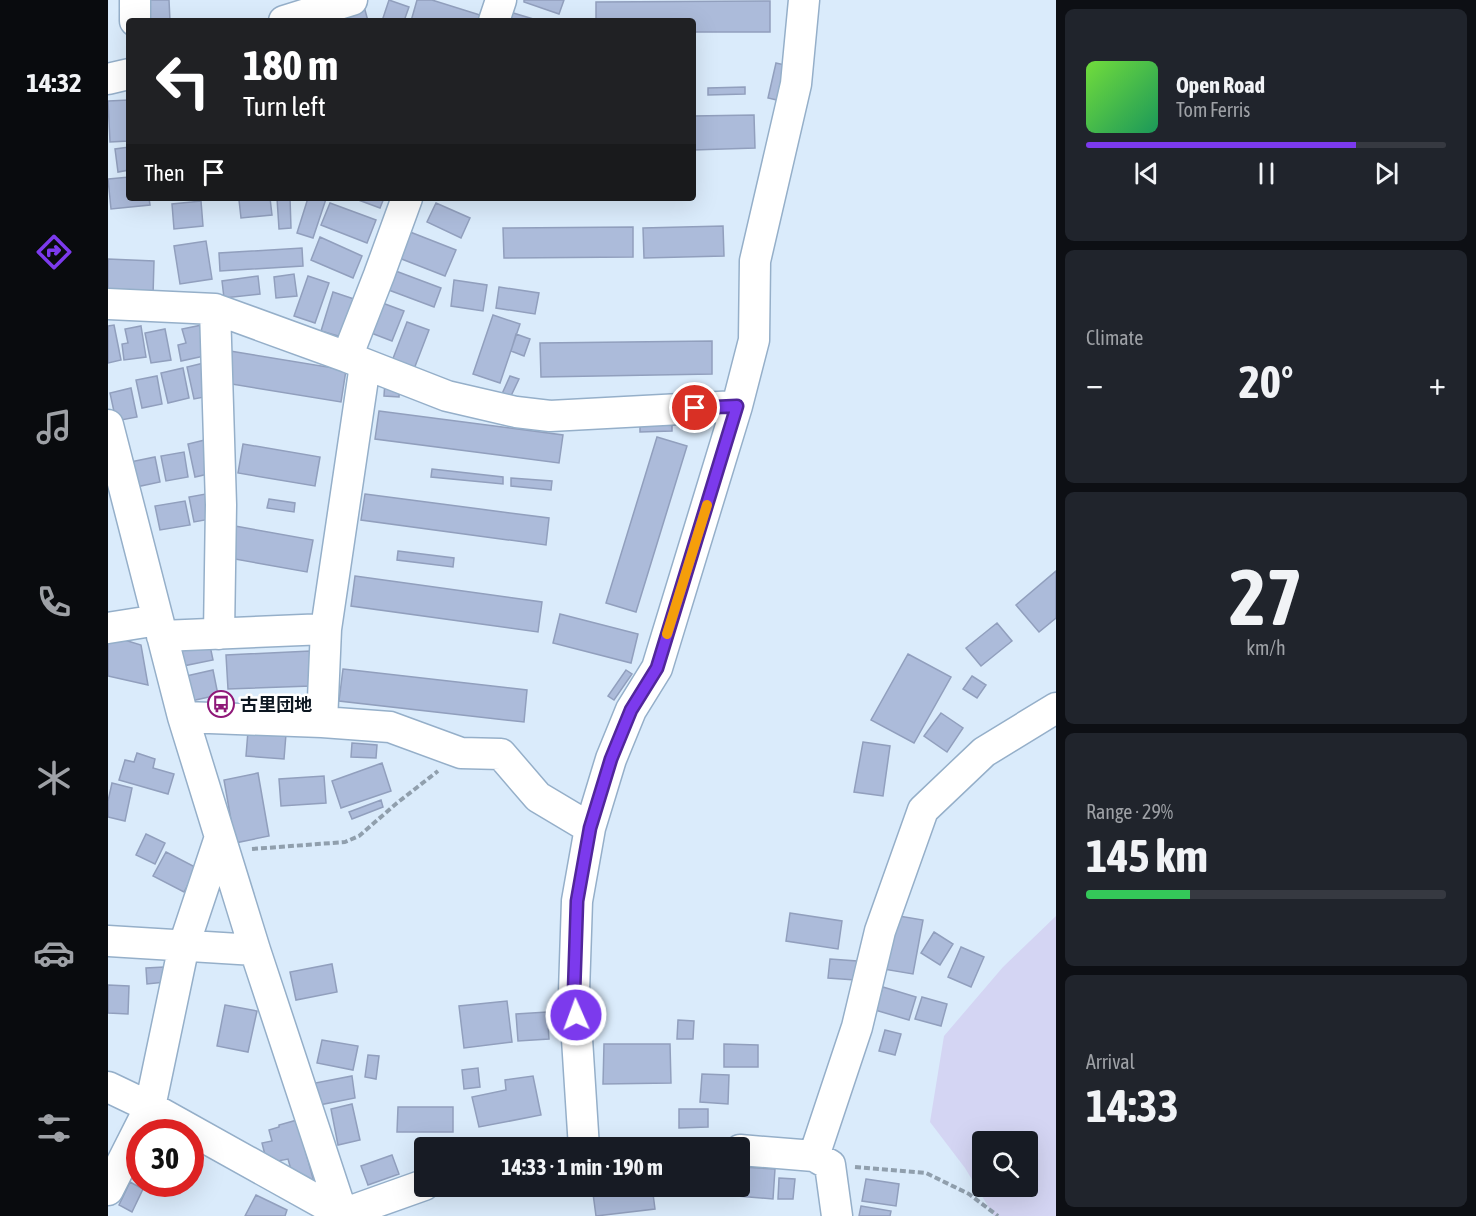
<!DOCTYPE html>
<meta charset="utf-8">
<style>
:root{--surface:#171b24;--page:#20242c;--text:#f1f3f6;--muted:#9ea1a6;--line:#363941;--accent:#7c3aed}
body{margin:0;font-family:"Asap Condensed","Noto Sans JP",sans-serif;background:var(--page);color:var(--text);height:100vh;display:flex;flex-direction:column;font-size:22px;white-space:nowrap}
*{box-sizing:border-box;margin:0}
p{font-size:20px;color:var(--muted)}
.icon{flex:none;width:33px;height:33px;fill:none;stroke:currentColor;stroke-width:2;stroke-linecap:round;stroke-linejoin:round}
.map{position:relative;flex:1;overflow:hidden}
.drawer{display:flex;flex-direction:column;gap:9px;padding:9px;background:#0d0f14;width:420px}
.drawer>*{flex:none}
.banner{position:absolute;left:18px;top:18px;width:570px;height:183px;border-radius:6px;box-shadow:0 6px 24px #0002;background:#202124;color:#fff;overflow:hidden}
.tools{position:absolute;left:864px;top:1131px;display:grid;gap:12px}
.tools a{display:grid;place-items:center;width:66px;height:66px;border-radius:6px;background:var(--surface);box-shadow:0 6px 24px #0002;font-size:30px}
.speed{position:absolute;left:18px;top:1119px;display:flex;gap:12px;font-size:30px;font-weight:700;text-align:center}
.speed>*{display:grid;place-content:center;width:78px;height:78px;border-radius:50%;background:var(--surface);box-shadow:0 6px 24px #0002;line-height:1}
.speed .limit{border:9px solid #d22;background:#fff;color:#111}
.pin{position:absolute;display:grid;place-items:center;width:51px;height:51px;color:#fff;margin:-26px;border:3px solid #fff;border-radius:50%;box-shadow:0 2px 6px #0007}
.me{position:absolute;width:66px;margin:-33px;rotate:358deg;stroke-linejoin:round;filter:drop-shadow(0 0 4px #0008)}
.turn{display:flex;align-items:center;gap:21px;height:126px;padding:0 18px;font-size:27px}
.turn .icon{width:78px;height:78px;stroke-width:2.5}
.turn b{display:block;font-size:42px;line-height:51px}
.then{display:flex;align-items:center;height:57px;padding:0 18px;background:#0003;gap:12px;font-size:22px}
.big{font-size:45px;font-weight:700;line-height:1.1}
.drawer .tile{flex:1;display:flex;flex-direction:column;justify-content:center;gap:9px;min-width:0;padding:0 21px;border-radius:9px;background:var(--page)}
.drawer .dial{align-items:center;gap:0}
.dial b{font-size:78px;line-height:1}
.song{display:flex;align-items:center;gap:18px}
.cover{width:72px;height:72px;border-radius:9px;background:linear-gradient(135deg,hsl(100 70% 55%),hsl(150 70% 35%))}
.played{height:6px;border-radius:3px;background:linear-gradient(90deg,var(--accent) 75%,var(--line) 75%)}
.keys{display:flex;justify-content:space-around;direction:ltr}
.heat{display:flex;justify-content:space-between;align-items:center;font-size:33px;direction:ltr}
.charge{height:9px;border-radius:4px;background:linear-gradient(90deg,#34c759 29%,var(--line) 0)}
.trip{position:absolute;left:306px;top:1137px;width:336px;height:60px;border-radius:6px;background:var(--surface);box-shadow:0 6px 24px #0002;font-weight:700;line-height:60px;text-align:center}
main{display:flex;flex:1;min-height:0}
.tab-bar{display:flex;flex-direction:column;width:108px;justify-content:space-around;align-items:center;background:#090b0e;color:var(--muted)}
.tab-bar .icon{width:42px;height:42px}
.tab-bar .active{color:var(--accent)}
.tab-bar b{font-size:27px;color:var(--text)}
.map>svg:first-child{display:block}
</style>
<main>
<nav class="tab-bar">
<b>14:32</b>
<svg class="icon active" aria-label="directions" viewBox="0 0 24 24"><path d="M12 3l9 9-9 9-9-9zM9 14v-3h6M13 9l2 2-2 2"/></svg>
<svg class="icon" aria-label="music" viewBox="0 0 24 24"><path d="M9 18V5l10-2v13"/><circle cx="6" cy="18" r="3"/><circle cx="16" cy="16" r="3"/></svg>
<svg class="icon" aria-label="phone" viewBox="0 0 24 24"><path d="M5 4h4l2 5-3 2q2 4 5 5l2-3 5 2v4C11 20 4 13 5 4z"/></svg>
<svg class="icon" aria-label="climate" viewBox="0 0 24 24"><path d="M12 3v18M4 7l16 10M4 17L20 7"/></svg>
<svg class="icon" aria-label="car" viewBox="0 0 24 24"><path d="M5 17H2v-5l4-1 3-4h7l3 4 3 1v5h-3M9 17h6M6 11h13"/><circle cx="7" cy="17" r="2"/><circle cx="17" cy="17" r="2"/></svg>
<svg class="icon" aria-label="filters" viewBox="0 0 24 24"><path d="M4 7h16M4 17h16"/><circle cx="9" cy="7" r="2"/><circle cx="15" cy="17" r="2"/></svg>
</nav>
<div class="map">
<svg width="948" height="1216" viewBox="0 0 948 1216">
<rect width="100%" height="100%" fill="#daebfb"/>
<path fill="#d4d5f3" fill-rule="evenodd" d="M948,916V1216H886L857,1168L822,1122L836,1036L895,967ZM874,1142H920V1186H874Z"/>
<path fill="#acbbda" stroke="#919fbd" stroke-width="1.5" d="M30,0H61L62,21H31Z
M281,0L301,7L296,21H274Z
M309,0H324L372,15L371,21H303Z
M416,0H456L451,14L416,2Z
M662,1V32H585V21H488V2Z
M257,10L260,21H229L228,17Z
M402,12L432,21H399Z
M668,63L677,65L669,100L660,98Z
M637,87V94L600,95V88Z
M21,100V141L2,142L0,101Z
M646,115L647,148L585,150V116Z
M21,147V170L10,172L7,149Z
M21,177V198H41L42,205L3,209L0,179Z
M151,198H162L164,215L133,218L131,200Z
M169,198H182L183,228L171,229Z
M200,198L218,199L205,238L189,233Z
M245,198H276L272,208Z
M93,201L95,226L66,229L64,204Z
M222,203L268,220L259,243L213,225Z
M328,203L362,218L353,238L319,222Z
M615,226L616,256L536,258L535,228Z
M525,227V257L396,258L395,228Z
M297,230L348,250L337,276L286,256Z
M212,237L254,256L245,278L203,260Z
M98,241L104,279L72,284L66,246Z
M194,248L195,266L112,271L111,253Z
M0,259L46,261L45,296L0,294Z
M285,270L333,288L326,307L278,289Z
M186,274L189,296L168,298L166,277Z
M150,276L152,294L116,298L114,281Z
M200,276L221,283L207,323L186,316Z
M346,280L379,285L375,311L343,306Z
M391,287L431,293L427,314L388,308Z
M225,292L249,300L237,338L213,331Z
M269,301L296,311L284,341L258,331Z
M385,315L412,324L392,383L365,374Z
M299,322L321,330L306,369L284,361Z
M6,325L13,360L0,363V326Z
M94,325L101,355L73,361L70,345L78,343L74,329Z
M33,326L38,357L16,360L14,344L20,343L17,329Z
M57,329L63,360L43,363L37,333Z
M408,334L422,339L416,356L403,351Z
M604,341V374L433,377L432,343Z
M116,350L238,370L233,402L111,382Z
M100,362L107,395L86,399L79,367Z
M75,368L81,398L60,403L53,373Z
M49,376L54,404L34,408L28,380Z
M402,376L411,379L402,398L394,394Z
M277,381L292,382L291,397L276,396Z
M23,388L29,417L8,421L2,393Z
M271,411L455,435L451,463L267,439Z
M564,420V431L532,432V421Z
M549,437L579,446L528,612L498,603Z
M101,439L109,472L87,477L80,444Z
M135,444L212,457L207,486L130,473Z
M76,452L80,477L58,481L53,456Z
M47,457L52,482L28,487L22,462Z
M324,469L395,477V484L323,477Z
M403,478L444,481L443,490L403,486Z
M103,493L108,518L86,522L81,497Z
M257,494L441,518L438,545L253,520Z
M161,499L187,503L186,512L159,508Z
M77,501L82,525L52,530L47,506Z
M127,526L205,540L199,572L121,558Z
M290,551L346,558L345,567L289,560Z
M948,571V618L931,632L908,605Z
M247,576L434,602L430,632L243,606Z
M452,614L530,634L523,663L445,643Z
M889,623L904,641L873,666L858,648Z
M0,635L33,645L40,685L0,676Z
M101,641L105,660L75,666L71,648Z
M202,651L203,686L120,689L118,655Z
M800,654L843,677L806,743L763,720Z
M235,669L419,690L416,722L231,701Z
M105,670L110,695L83,701L78,676Z
M518,670L524,674L506,700L500,696Z
M864,676L878,685L869,698L855,689Z
M833,713L855,728L839,752L816,736Z
M140,731L178,734L176,759L138,756Z
M755,742L782,746L775,796L746,792Z
M244,743L269,745L268,758L243,757Z
M29,753L47,759L45,768L66,774L60,794L11,780L17,760L26,762Z
M274,763L283,791L233,808L224,781Z
M150,773L161,836L127,843L116,780Z
M216,776L218,803L173,806L171,779Z
M4,783L24,788L17,821L0,817V801Z
M273,800L275,807L244,819L241,812Z
M38,834L57,843L47,864L28,855Z
M58,852L89,868L76,892L45,876Z
M682,913L734,921L730,949L678,941Z
M785,915L815,920L805,974L775,969Z
M826,932L845,944L832,965L813,953Z
M853,947L876,957L863,987L840,977Z
M722,959L749,961L747,980L720,978Z
M224,964L229,992L188,1000L182,972Z
M56,967L57,982L39,984L38,968Z
M0,985L21,986L20,1014L0,1013Z
M775,987L808,997L801,1020L767,1010Z
M814,997L839,1004L833,1026L807,1019Z
M399,1001L404,1042L356,1048L351,1006Z
M117,1005L149,1011L140,1052L109,1046Z
M439,1012L441,1039L410,1041L408,1014Z
M570,1020L586,1021L585,1039H569Z
M777,1030L793,1034L787,1055L771,1051Z
M214,1040L250,1046L245,1070L209,1063Z
M496,1044H562L563,1083L495,1084Z
M616,1044L650,1045V1067H616Z
M260,1055L271,1056L268,1079L257,1077Z
M370,1068L372,1087L356,1089L354,1070Z
M594,1074L621,1075L620,1104L592,1102Z
M244,1076L247,1098L206,1106L202,1084Z
M425,1076L433,1115L371,1127L364,1097L398,1090L397,1080Z
M244,1104L252,1140L230,1145L223,1109Z
M290,1107H345V1132H289Z
M571,1109H600V1127L571,1128Z
M189,1120L206,1182L188,1187L180,1159L159,1163L154,1143L164,1141L161,1130L171,1127V1125Z
M284,1155L291,1174L260,1185L253,1166Z
M632,1167L667,1169L665,1199L605,1194V1186H632Z
M671,1178L687,1179L685,1199H670Z
M758,1179L791,1184L788,1206L754,1201Z
M22,1182L35,1189L24,1212L11,1205Z
M484,1186H544L547,1209L488,1216Z
M148,1195L179,1210L177,1216H137Z
M753,1206L783,1211L782,1216H751Z"/>
<g fill="none" stroke-linecap="round" stroke-linejoin="round">
<defs>
<path id="minor" d="M27,0V21
M176,21L244,0
M386,21L393,0
M0,79L21,74
M0,304L107,309L239,357L339,396L408,412L442,416L629,406
M107,309L113,505L111,634
M239,357L271,275L299,198
M0,425L75,717L147,950L235,1216
M0,628L50,620
M54,636L218,629
M75,717L214,722L282,727L353,753L393,754L430,797L482,828
M214,722L218,629L257,365
M0,941L147,950
M0,1087L42,1107L234,1214
M476,1148L466,992L469,901L482,828L503,759L523,710L549,668L629,406L646,340L647,261L688,84L696,0
M632,1150L706,1156L722,1165L729,1216
M706,1156L749,1027L772,931L815,810L876,752L948,708
M0,1190L42,1107L76,945L112,837
M229,1216L316,1185"/>
</defs>
<use href="#minor" stroke="#95afc9" stroke-width="33"/>
<path stroke="#909fad" stroke-width="4" stroke-dasharray="6 3" stroke-linecap="butt" d="M144,849L237,842L251,836L289,803L330,771
M747,1167L818,1173L861,1194L890,1216"/>
<use href="#minor" stroke="#fff" stroke-width="30"/>
</g>
<g fill="none" stroke-linecap="round" stroke-linejoin="round">
<defs>
<path id="route" d="M468,1015L466,992L469,901L482,828L503,759L523,710L549,668L629,406L587,408"/>
</defs>
<use href="#route" stroke="#51269a" stroke-width="15"/>
<use href="#route" stroke="#7c3aed" stroke-width="10"/>
<path stroke="#f59e0b" stroke-width="10" d="M559,634L599,505"/>
</g>
<defs>
<symbol id="bus-ring" viewBox="-11 -11 22 22"><circle r="9.5" fill="#fff" stroke="#8f1878" stroke-width="1.5"/><path d="M-5-6H5V4H4V6H2V4H-2V6H-4V4H-5ZM-3.5-4V0h7V-4ZM-3.5 1.2v1.5H-2V1.2ZM2 1.2v1.5H3.5V1.2Z" fill="#8f1878"/></symbol>
</defs>
<g fill-rule="evenodd">
<use href="#bus-ring" x="98" y="689" width="30" height="30"/>
</g>
<g text-anchor="middle" dominant-baseline="central" stroke-width="5" stroke-linejoin="round" paint-order="stroke">
<g font-size="18" font-weight="bold" fill="#0d1721" stroke="#fff" text-anchor="start">
<text x="132" y="704">古里団地</text>
</g>
</g>
</svg>
<div class="tools">
<a><svg class="icon" aria-label="search" viewBox="0 0 24 24"><circle cx="10" cy="10" r="6"/><path d="M15 15l6 6"/></svg></a>
</div>
<div class="speed"><div class="limit">30</div></div>
<div class="pin" style="left:587px;top:408px;background:#d93025"><svg class="icon" aria-label="arrive" viewBox="0 0 24 24"><path d="M6 21V4h12l-3 4 3 4H6"/></svg></div>
<svg class="me" style="left:468px;top:1015px" viewBox="-20 -20 40 40"><circle r="17" fill="#7c3aed" stroke="#fff" stroke-width="3"/><path d="M0-11L8 9 0 5-8 9z" fill="#fff"/></svg>
<div class="trip">14:33 · 1 min · 190 m</div>
<div class="banner">
<div class="turn"><svg class="icon" aria-label="left" viewBox="0 0 24 24"><path d="M17 20v-9H6M10 6l-5 5 5 5"/></svg><div><b>180 m</b>Turn left</div></div>
<div class="then">Then<svg class="icon" aria-label="arrive" viewBox="0 0 24 24"><path d="M6 21V4h12l-3 4 3 4H6"/></svg></div>
</div>
</div>
<section class="drawer">
<div class="tile">
<div class="song"><i class="cover"></i><div><b>Open Road</b><p>Tom Ferris</p></div></div>
<div class="played"></div>
<div class="keys"><svg class="icon" aria-label="previous" viewBox="0 0 24 24"><path d="M18 5L8 12l10 7zM5 5v14"/></svg><svg class="icon" aria-label="pause" viewBox="0 0 24 24"><path d="M8 5v14M16 5v14"/></svg><svg class="icon" aria-label="next" viewBox="0 0 24 24"><path d="M6 5l10 7-10 7zM19 5v14"/></svg></div>
</div>
<div class="tile"><p>Climate</p>
<div class="heat"><a>−</a><b class="big">20°</b><a>+</a></div>
</div>
<div class="tile dial"><b>27</b><p>km/h</p></div>
<div class="tile"><p>Range · 29%</p><b class="big">145 km</b><div class="charge"></div></div>
<div class="tile"><p>Arrival</p><b class="big">14:33</b></div>
</section>
</main>
